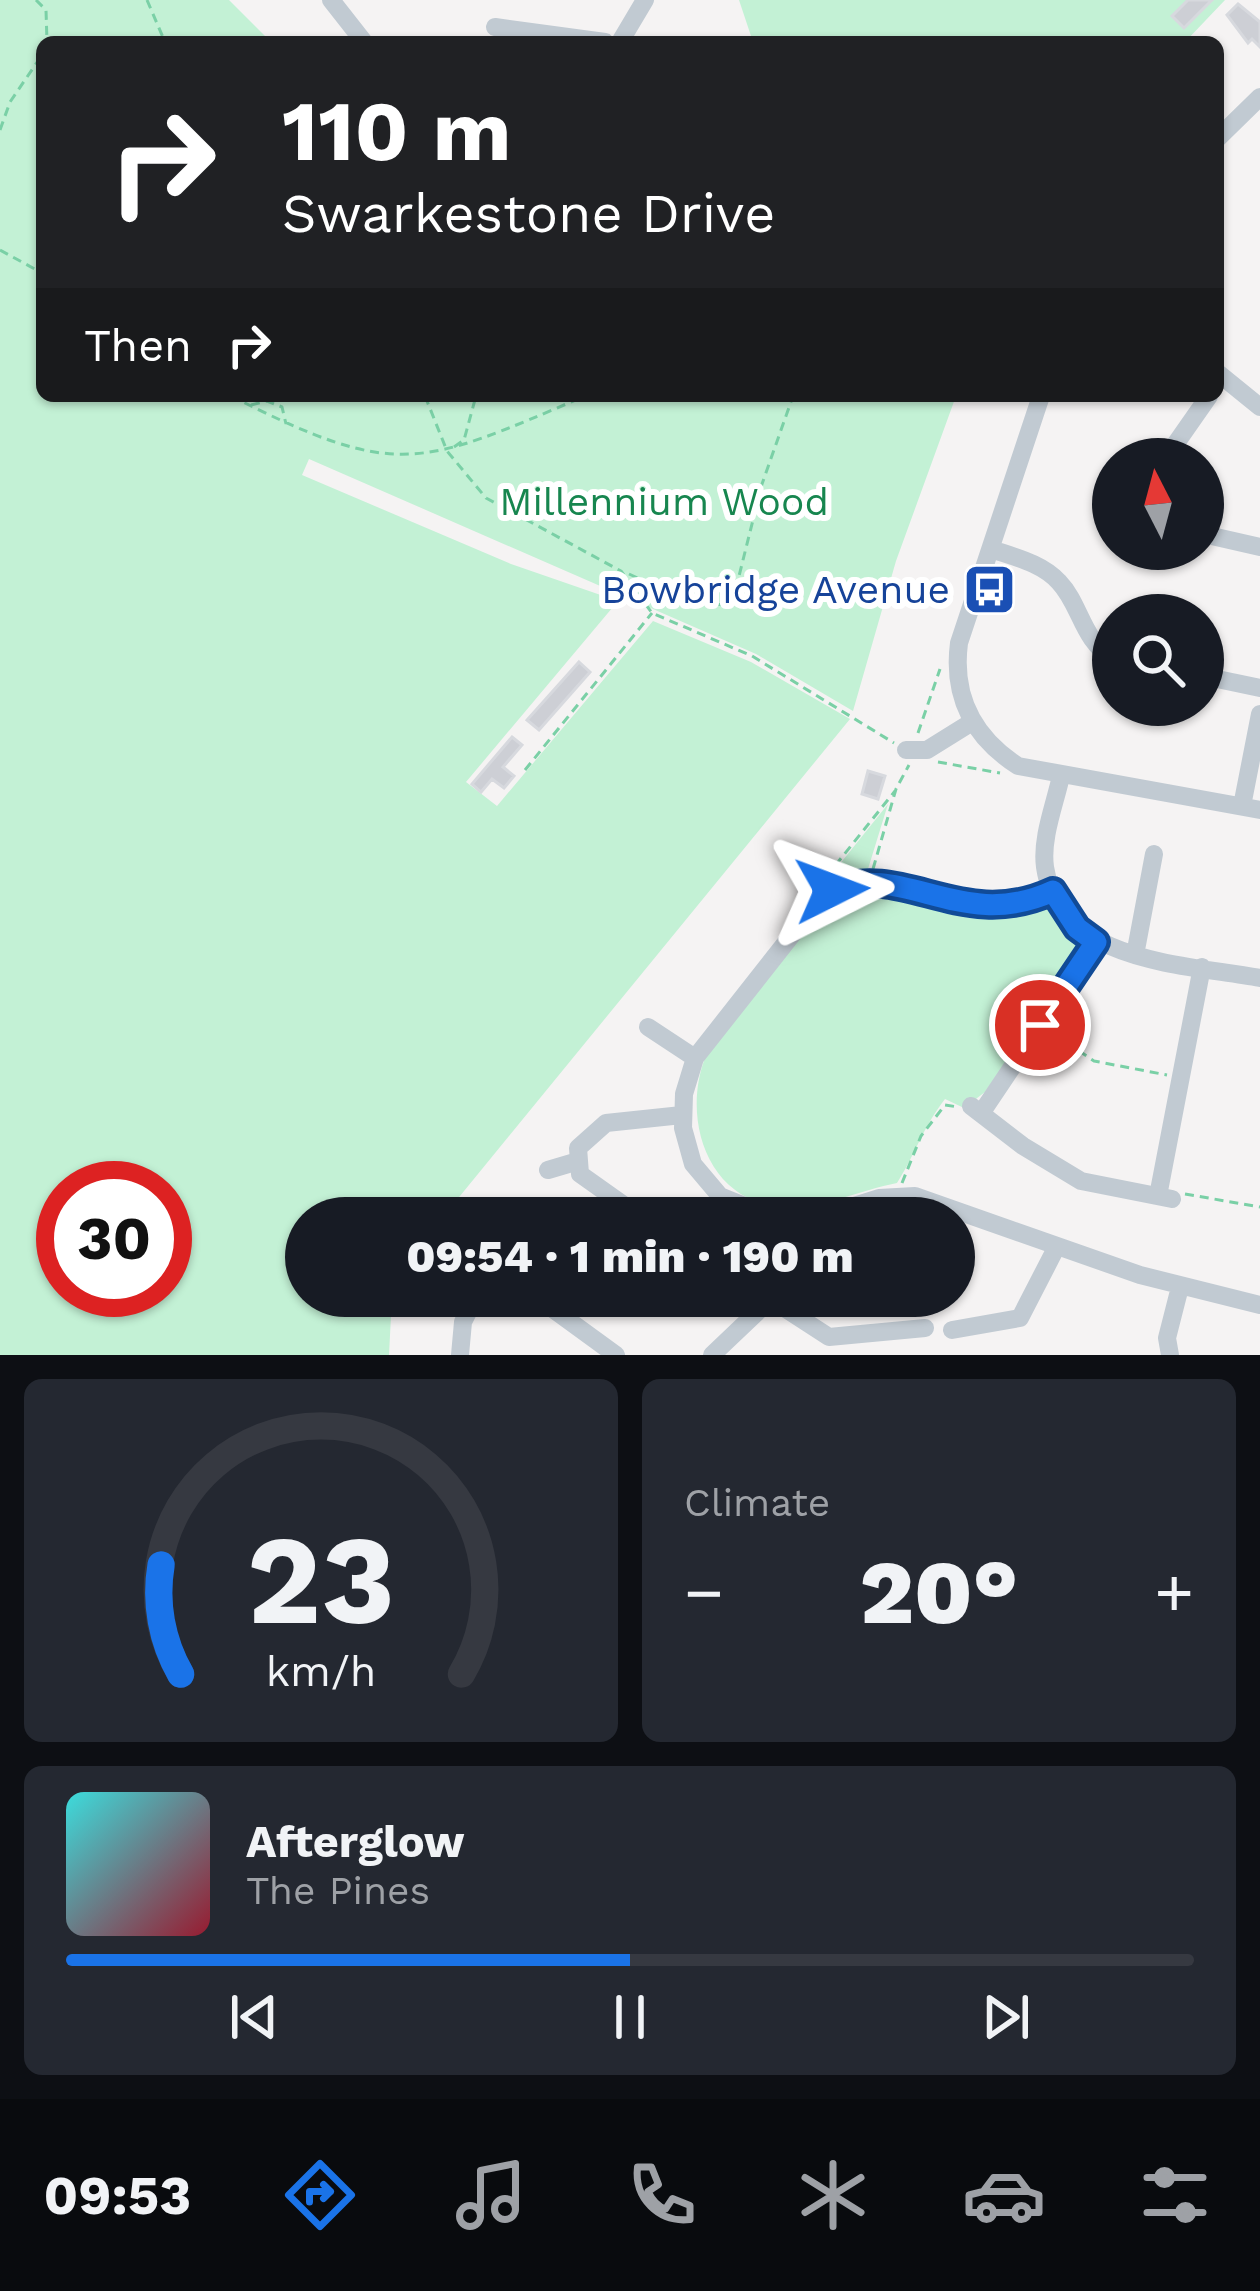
<!DOCTYPE html>
<meta charset="utf-8">
<style>
:root{--surface:#171b24;--page:#242831;--text:#f1f3f6;--muted:#9ea1a6;--line:#363941;--accent:#1a73e8}
body{margin:0;font-family:"Work Sans",sans-serif;background:var(--page);color:var(--text);height:100vh;display:flex;flex-direction:column;font-size:45px;white-space:nowrap}
*{box-sizing:border-box;margin:0}
p{font-size:39px;color:var(--muted)}
.icon{flex:none;width:66px;height:66px;fill:none;stroke:currentColor;stroke-width:2;stroke-linecap:round;stroke-linejoin:round}
.map{position:relative;height:1355px;overflow:hidden}
.panel{display:flex;flex-direction:column;gap:24px;padding:24px;background:#0d0f14;flex:1}
.panel>*{flex:none}
.top-card{position:absolute;left:36px;top:36px;width:1188px;height:366px;border-radius:18px;box-shadow:0 3px 9px #0004;background:#202124;color:#fff;overflow:hidden}
.needle{width:78px;rotate:354deg}
.fabs{position:absolute;left:1092px;top:438px;display:grid;gap:24px}
.fabs a{display:grid;place-items:center;width:132px;height:132px;border-radius:50%;background:var(--surface);box-shadow:0 3px 9px #0004;font-size:60px}
.speed{position:absolute;left:36px;top:1161px;display:flex;gap:24px;font-size:60px;font-weight:700;text-align:center}
.speed>*{display:grid;place-content:center;width:156px;height:156px;border-radius:50%;background:var(--surface);box-shadow:0 3px 9px #0004;line-height:1}
.speed .limit{border:18px solid #d22;background:#fff;color:#111}
.pin{position:absolute;display:grid;place-items:center;width:102px;height:102px;color:#fff;margin:-51px;border:6px solid #fff;border-radius:50%;box-shadow:0 3px 12px #0007}
.me{position:absolute;width:132px;margin:-66px;rotate:87deg;stroke-linejoin:round;filter:drop-shadow(0 0 9px #0008)}
.turn{display:flex;align-items:center;gap:42px;height:252px;padding:0 48px;font-size:54px}
.turn .icon{width:156px;height:156px;stroke-width:2.5}
.turn b{display:block;font-size:84px;line-height:102px}
.then{display:flex;align-items:center;height:114px;padding:0 48px;background:#0003;gap:24px;font-size:45px}
.big{font-size:90px;font-weight:800;line-height:1.1}
.panel .widget{flex:1;display:flex;flex-direction:column;justify-content:center;gap:18px;min-width:0;padding:0 42px;border-radius:18px;background:var(--page)}
.panel .dial{align-items:center;gap:0}
.dial svg{height:312px;overflow:visible;fill:none;stroke:var(--line);stroke-width:7;stroke-linecap:round;text-anchor:middle}
.dial text{fill:var(--text);stroke:none}
.song{display:flex;align-items:center;gap:36px}
.cover{width:144px;height:144px;border-radius:18px;background:linear-gradient(135deg,hsl(180 70% 55%),hsl(350 70% 35%))}
.played{height:12px;border-radius:6px;background:linear-gradient(90deg,var(--accent) 50%,var(--line) 50%)}
.keys{display:flex;justify-content:space-around;direction:ltr}
.heat{display:flex;justify-content:space-between;align-items:center;font-size:66px;direction:ltr}
.panel .tiles{flex:1;display:grid;gap:24px;grid-template-columns:1fr 1fr}
.widget:last-child{grid-column:span 2}
.trip{position:absolute;left:285px;top:1197px;width:690px;height:120px;border-radius:60px;background:var(--surface);box-shadow:0 3px 9px #0004;font-weight:800;line-height:120px;text-align:center}
.dock{display:flex;height:192px;justify-content:space-around;align-items:center;background:#090b0e;color:var(--muted)}
.dock .icon{width:84px;height:84px}
.dock .active{color:var(--accent)}
.dock b{font-size:54px;color:var(--text)}
.map>svg:first-child{display:block}
</style>
<div class="map">
<svg width="1260" height="1355" viewBox="0 0 1260 1355">
<rect width="100%" height="100%" fill="#f5f3f3"/>
<path fill="#c3f1d5" fill-rule="evenodd" d="M0,0H229L271,42H42V396H956L896,561L853,711L756,654L309,459L302,475L511,564L618,601L466,782L497,806L653,621L751,662L850,719L442,1218H306V1296H392L389,1355H0ZM63,1188H165V1290H63Z
M739,0H1225L1185,42H753Z
M888,804L868,869L835,870Z
M859,888L974,914L1009,915L1052,904L1083,950L985,1092L964,1108L945,1099C922,1129 916,1153 897,1183C861,1190 825,1207 789,1207C709,1207 681,1121 705,1058L818,911Z"/>
<path fill="#cdcfd5" stroke="#d7d9de" stroke-width="3" d="M1188,0H1212L1184,28L1172,16Z
M1238,4L1260,22V47L1252,39L1248,43L1227,15Z
M579,662L590,672L539,730L527,720Z
M512,737L522,745L503,767L514,776L504,788L492,779L481,792L472,784Z
M868,771L885,776L878,799L862,794Z"/>
<g fill="none" stroke-linecap="round" stroke-linejoin="round">
<path stroke="#7ad0a6" stroke-width="3" stroke-dasharray="9 6" stroke-linecap="butt" d="M36,0L46,10L47,42
M147,0L165,42
M0,130L10,102L42,55
M0,250L42,273
M231,396C397,480 419,467 585,396
M425,396L447,451L486,498L621,571L652,613L752,656L894,743
M251,405L267,401L282,407L286,424
M454,447L464,440L476,396
M629,574L688,601L724,605L739,576L762,484L793,396
M918,733L940,669
M938,762L1000,773
M525,770L652,613
M873,869L896,789L909,765
M826,877L895,791
M1001,1004L1025,1018
M1054,1034L1094,1061L1167,1075
M902,1183L921,1136L945,1105L958,1107
M1185,1194L1260,1207"/>
<path stroke="#c1cad2" stroke-width="18" d="M331,0L364,42
M495,27L605,42
M620,42L645,0
M1218,138L1260,97
M1218,373L1260,407
M1041,396L959,643C952,697 973,737 1018,766L1260,810
M1165,459L1209,396
M1203,534L1260,547
M991,549C1014,557 1042,563 1059,582C1081,605 1082,641 1113,658
M1203,676L1260,688
M906,750H927L972,722
M1061,776C1055,804 1041,838 1045,867C1059,964 1186,964 1260,978
M1242,806L1260,714
M1135,955L1154,854
M648,1027L695,1058
M971,1106L1023,1146L1081,1181L1172,1199
M982,1112L1096,942
M548,1170L575,1162
M1158,1196L1202,967
M642,1218L580,1174L578,1148L606,1123L682,1115
M774,1218L720,1196L693,1164L683,1128L684,1094L695,1058L821,898L859,881L1009,908L1053,891
M816,1218L879,1198L915,1196L1140,1275L1260,1305
M535,1296L616,1355
M772,1300L829,1337L925,1328
M952,1330L1020,1318L1056,1248
M460,1355L463,1322L476,1296
M712,1355L774,1296
M1170,1355L1167,1338L1180,1287"/>
</g>
<g fill="none" stroke-linecap="round" stroke-linejoin="round">
<defs>
<path id="route" d="M832,890C906,862 962,933 1053,891L1077,928L1096,942L1040,1025"/>
</defs>
<use href="#route" stroke="#114b97" stroke-width="30"/>
<use href="#route" stroke="#1a73e8" stroke-width="21"/>
</g>
<defs>
<symbol id="bus-square" viewBox="-11 -11 22 22"><rect x="-9" y="-9" width="18" height="18" rx="4" fill="#1a4fb4" stroke="#fff"/><path d="M-5-6H5V4H4V6H2V4H-2V6H-4V4H-5ZM-3.5-4V0h7V-4ZM-3.5 1.2v1.5H-2V1.2ZM2 1.2v1.5H3.5V1.2Z" fill="#fff"/></symbol>
</defs>
<g fill-rule="evenodd">
<use href="#bus-square" x="960" y="560" width="59" height="59"/>
</g>
<g text-anchor="middle" dominant-baseline="central" stroke-width="12" stroke-linejoin="round" paint-order="stroke">
<g font-size="39" fill="#17864f" stroke="#fff">
<text x="664" y="501">Millennium Wood</text>
</g>
<g font-size="39" fill="#164399" stroke="#fff" text-anchor="end">
<text x="950" y="589">Bowbridge Avenue</text>
</g>
</g>
</svg>
<div class="fabs">
<a><svg class="needle" viewBox="-14 -14 28 28"><path d="M0-13l5 13h-10z" fill="#e53935"/><path d="M0 13l5-13h-10z" fill="#9ea1a6"/></svg></a>
<a><svg class="icon" aria-label="search" viewBox="0 0 24 24"><circle cx="10" cy="10" r="6"/><path d="M15 15l6 6"/></svg></a>
</div>
<div class="speed"><div class="limit">30</div></div>
<div class="pin" style="left:1040px;top:1025px;background:#d93025"><svg class="icon" aria-label="arrive" viewBox="0 0 24 24"><path d="M6 21V4h12l-3 4 3 4H6"/></svg></div>
<svg class="me" style="left:832px;top:890px" viewBox="-20 -20 40 40"><path d="M0-17L14 15 0 8-14 15z" fill="#1a73e8" stroke="#fff" stroke-width="4"/></svg>
<div class="trip">09:54 · 1 min · 190 m</div>
<div class="top-card">
<div class="turn"><svg class="icon" aria-label="right" viewBox="0 0 24 24"><path d="M7 20v-9h11M14 6l5 5-5 5"/></svg><div><b>110 m</b>Swarkestone Drive</div></div>
<div class="then">Then<svg class="icon" aria-label="right" viewBox="0 0 24 24"><path d="M7 20v-9h11M14 6l5 5-5 5"/></svg></div>
</div>
</div>
<section class="panel">
<div class="tiles">
<div class="widget dial"><svg viewBox="0 0 100 80">
<path d="M14 69A42 42 0 1 1 86 69"/>
<path d="M14 69A42 42 0 0 1 9 41" stroke="#1a73e8"/>
<text x="50" y="56" font-size="32" font-weight="700">23</text>
<text x="50" y="72" font-size="11">km/h</text>
</svg></div>
<div class="widget"><p>Climate</p>
<div class="heat"><a>−</a><b class="big">20°</b><a>+</a></div>
</div>
<div class="widget">
<div class="song"><i class="cover"></i><div><b>Afterglow</b><p>The Pines</p></div></div>
<div class="played"></div>
<div class="keys"><svg class="icon" aria-label="previous" viewBox="0 0 24 24"><path d="M18 5L8 12l10 7zM5 5v14"/></svg><svg class="icon" aria-label="pause" viewBox="0 0 24 24"><path d="M8 5v14M16 5v14"/></svg><svg class="icon" aria-label="next" viewBox="0 0 24 24"><path d="M6 5l10 7-10 7zM19 5v14"/></svg></div>
</div>
</div>
</section>
<nav class="dock">
<b>09:53</b>
<svg class="icon active" aria-label="directions" viewBox="0 0 24 24"><path d="M12 3l9 9-9 9-9-9zM9 14v-3h6M13 9l2 2-2 2"/></svg>
<svg class="icon" aria-label="music" viewBox="0 0 24 24"><path d="M9 18V5l10-2v13"/><circle cx="6" cy="18" r="3"/><circle cx="16" cy="16" r="3"/></svg>
<svg class="icon" aria-label="phone" viewBox="0 0 24 24"><path d="M5 4h4l2 5-3 2q2 4 5 5l2-3 5 2v4C11 20 4 13 5 4z"/></svg>
<svg class="icon" aria-label="climate" viewBox="0 0 24 24"><path d="M12 3v18M4 7l16 10M4 17L20 7"/></svg>
<svg class="icon" aria-label="car" viewBox="0 0 24 24"><path d="M5 17H2v-5l4-1 3-4h7l3 4 3 1v5h-3M9 17h6M6 11h13"/><circle cx="7" cy="17" r="2"/><circle cx="17" cy="17" r="2"/></svg>
<svg class="icon" aria-label="filters" viewBox="0 0 24 24"><path d="M4 7h16M4 17h16"/><circle cx="9" cy="7" r="2"/><circle cx="15" cy="17" r="2"/></svg>
</nav>
